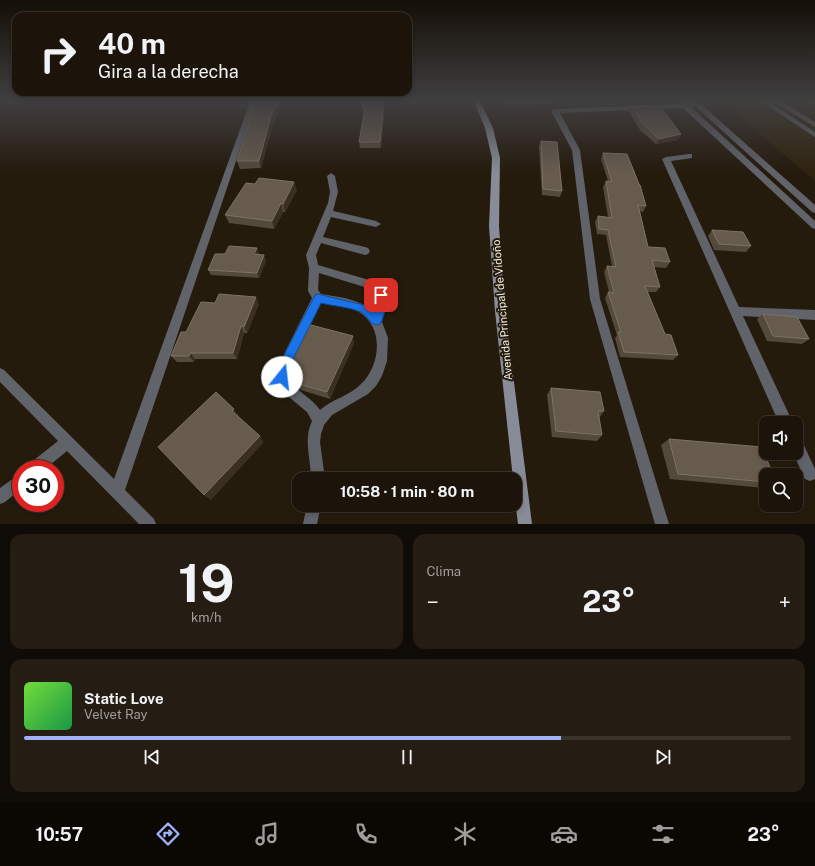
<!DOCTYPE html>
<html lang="es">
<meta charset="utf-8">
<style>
:root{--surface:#1c140a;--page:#251d13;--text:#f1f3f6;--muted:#a09e9c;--line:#3a332b;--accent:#a1b2fd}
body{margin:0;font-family:"Public Sans",sans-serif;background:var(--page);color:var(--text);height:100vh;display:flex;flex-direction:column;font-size:15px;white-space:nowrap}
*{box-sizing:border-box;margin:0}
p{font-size:13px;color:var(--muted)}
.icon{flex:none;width:22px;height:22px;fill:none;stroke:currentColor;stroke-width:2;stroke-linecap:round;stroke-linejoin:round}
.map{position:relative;height:524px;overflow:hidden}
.side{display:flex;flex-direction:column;gap:10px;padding:10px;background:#0f0b06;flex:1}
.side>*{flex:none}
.hud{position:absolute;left:12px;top:12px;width:400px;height:84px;border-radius:12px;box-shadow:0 2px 6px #0003,0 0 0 1px var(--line);background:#1c140a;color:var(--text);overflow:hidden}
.tools{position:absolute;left:759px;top:416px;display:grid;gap:8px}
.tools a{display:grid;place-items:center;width:44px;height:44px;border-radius:8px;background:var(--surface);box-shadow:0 2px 6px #0003,0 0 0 1px var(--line);font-size:20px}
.speed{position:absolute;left:12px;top:460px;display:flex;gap:8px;font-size:20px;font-weight:700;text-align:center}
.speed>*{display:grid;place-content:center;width:52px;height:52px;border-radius:50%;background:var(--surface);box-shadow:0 2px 6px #0003,0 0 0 1px var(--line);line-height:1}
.speed .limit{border:6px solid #d22;background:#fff;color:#111}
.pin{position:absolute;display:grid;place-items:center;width:34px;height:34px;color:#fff;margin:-17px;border-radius:8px;box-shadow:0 2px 6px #0006}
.me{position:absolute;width:44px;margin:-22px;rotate:16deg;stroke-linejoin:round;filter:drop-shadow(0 0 3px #0008)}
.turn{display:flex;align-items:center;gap:14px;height:84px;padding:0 20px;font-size:18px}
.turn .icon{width:52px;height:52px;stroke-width:2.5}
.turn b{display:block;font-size:28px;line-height:34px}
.big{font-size:30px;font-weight:700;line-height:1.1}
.side .card{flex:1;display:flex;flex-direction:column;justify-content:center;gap:6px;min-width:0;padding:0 14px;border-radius:12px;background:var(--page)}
.side .dial{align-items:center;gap:0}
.dial b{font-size:52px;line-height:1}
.song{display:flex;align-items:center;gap:12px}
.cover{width:48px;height:48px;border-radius:6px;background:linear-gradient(135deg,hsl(100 70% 55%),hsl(140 70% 35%))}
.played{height:4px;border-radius:2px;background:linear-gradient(90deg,var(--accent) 70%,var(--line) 70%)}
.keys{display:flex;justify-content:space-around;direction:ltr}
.heat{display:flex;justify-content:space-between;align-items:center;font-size:22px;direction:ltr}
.side .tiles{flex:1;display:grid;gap:10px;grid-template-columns:1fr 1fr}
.card:last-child{grid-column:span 2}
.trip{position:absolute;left:292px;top:472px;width:230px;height:40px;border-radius:12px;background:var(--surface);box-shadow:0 2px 6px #0003,0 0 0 1px var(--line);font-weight:700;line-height:40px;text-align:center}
.menu{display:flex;height:64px;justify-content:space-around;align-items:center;background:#0b0804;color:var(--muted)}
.menu .icon{width:28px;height:28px}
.menu .selected{color:var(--accent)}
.menu b{font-size:18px;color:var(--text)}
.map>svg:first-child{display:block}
</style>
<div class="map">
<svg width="815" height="524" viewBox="0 0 815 524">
<rect width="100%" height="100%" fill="#251b0d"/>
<path fill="#30230f" d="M719,99H815V181Z"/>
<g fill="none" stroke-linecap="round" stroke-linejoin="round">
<path fill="#61636b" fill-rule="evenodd" d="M807,99H811L815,103V106Z"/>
<path fill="#61636b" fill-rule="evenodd" d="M251,99H257L125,490L154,519L156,524H139L67,451L45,469H27L29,464L58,441L0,382V368L4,370L114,479Z
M689,99H695L815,205V213L812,212L695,106L691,107L815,221V229L812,228L683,108L560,113L580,150L600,299L669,524H655L590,299L572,150L551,111L555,109L679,104L680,102L682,101L687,103H691Z
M757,99H765L815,132V137Z
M769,99H777L815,122V127Z
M689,154H692V158L671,161L739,307L815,310V320L743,316L793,423H779L662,159L666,157Z
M331,173L335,176L338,192L333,211L376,221L381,224L376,227L331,217L323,237L365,247L368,248L370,251L368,254L365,255L321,243L316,255L318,265L379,283L386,299V307L382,322L388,338L387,361L382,376L376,386L368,394L332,415L324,425L321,434L320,442L325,479H311C311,459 303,440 312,421L307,412L284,393L276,377L285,352L312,298L308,291L309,268L306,255L328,203L330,192L327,176ZM319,273L371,289L376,299L374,312C360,299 339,297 321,294L318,290ZM321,303C333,305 349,306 359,312C385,328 380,366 361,384C350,396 332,399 320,410C311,397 295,391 288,377L295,357Z
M796,437L801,439L815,469V479L810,481L805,479L793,453H796Z
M21,473V489L5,502L0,504V488Z
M307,505H321L317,524H303Z"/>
<path fill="#888c99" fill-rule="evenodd" d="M473,99H479L493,128L500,158L499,226L505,311L532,524H518L515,500V479H513L495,311L489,226L492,158L485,128Z"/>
</g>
<path fill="#544a3b" d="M279,99L281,106L273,124L261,168L240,169L237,161L248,125L247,121Z
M362,99L384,117L381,148H360L359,142L364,114H363Z
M502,99H555L554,104L502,105Z
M631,106L681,134L678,140L656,144L640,130L629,112Z
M541,141L562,191L560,197L542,195L539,147Z
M603,153L646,206L643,212L640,211L648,247L670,262L666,268L654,267L660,287L656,292H647L665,334L678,355L673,360L620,357L615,338L617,335L605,298L608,292H609L604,272L607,266H612L606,235L597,234L595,222L598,216L608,217L603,187L606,181H608L601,159Z
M297,190L285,212H283L274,229L229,223L225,215Z
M712,230L751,246L746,252L714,250L708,236Z
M259,253V255H264L266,261L259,278L211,275L208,270L225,254Z
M215,303L259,304L247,333H244L237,359H195L194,362H177L171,356L186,332Z
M763,314L809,339L802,344L767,341L757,319Z
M354,343L330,399L301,390L290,377L286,370Z
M271,370L278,383L272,382L268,375Z
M551,388L604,411L599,418L602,435L597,441L552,437L547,395Z
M669,439L766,475V487L765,488L670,479L661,445Z"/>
<path fill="#3a2f21" d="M279,99L281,106L273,124L261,168L259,161L271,116Z
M383,112L384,117L381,148L380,142Z
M681,134L678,140L656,144L659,139Z
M294,182L297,190L285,212L283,204Z
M281,203L283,212L274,229L272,221Z
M257,248L259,253L257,260L254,254Z
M264,255L266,261L259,278L257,273Z
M256,297L259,304L247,333L244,327Z
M241,326L244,333L237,359L233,353Z
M353,336L354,343L330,399L327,392Z
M190,353L195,359L194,362L189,356Z
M234,409L239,416L237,418L232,411Z
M260,436L264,442L211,500L204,495Z"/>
<path fill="#665b4d" stroke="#7c7366" d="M259,99H279L271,116L259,161H237L250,121H247Z
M362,99H383V112L380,142H359L365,108H362Z
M659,105L681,134L659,139L643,124L631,106Z
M541,141L557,142L562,191L543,189Z
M603,153L627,154L639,184L640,185L646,206L638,205L648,247L665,248L670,262L652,260L660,287L645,286L665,334L671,335L678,355L624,352L618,332H621L608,292L614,293L607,266L616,267L608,230L599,229L598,216L612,218L606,181L612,182Z
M259,178L294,182L283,204L281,203L272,221L225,215L246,183L255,184Z
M712,230L743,232L751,246L719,244Z
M229,246L257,248L254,254L264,255L257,273L208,270L215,254H225Z
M219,294L256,297L244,327L241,326L233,353H190L189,356H171L181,332H186L201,302L215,303Z
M763,314L797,317L809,339L773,336Z
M307,324L353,336L327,392L299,384L286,370L293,350Z
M271,370L274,376L268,375Z
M551,388L600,392L604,411H598L602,435L556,431Z
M216,392L234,409L232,411L260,436L204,495L158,447Z
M669,439L762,447L773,475H766V482L678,474Z"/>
<linearGradient id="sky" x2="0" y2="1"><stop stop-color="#140f07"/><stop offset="0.58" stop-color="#403f40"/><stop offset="1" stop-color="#403f40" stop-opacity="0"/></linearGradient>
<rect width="815" height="172" fill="url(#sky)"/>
<path fill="#1a73e8" stroke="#114b97" d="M381,291L385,292C389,301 384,316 380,324C371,328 368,316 361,312C349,307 333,306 321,303L294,357L286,380L282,382L279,380L277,377L285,353L315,295L318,294L364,305L374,312L378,292Z"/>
<g text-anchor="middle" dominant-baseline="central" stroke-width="4" stroke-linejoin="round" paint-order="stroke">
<g font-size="11" fill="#f7f0e7" stroke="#251b0d">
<text transform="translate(502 310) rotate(-95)">Avenida Principal de Vidoño</text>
</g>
</g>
</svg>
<div class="tools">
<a><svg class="icon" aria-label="sound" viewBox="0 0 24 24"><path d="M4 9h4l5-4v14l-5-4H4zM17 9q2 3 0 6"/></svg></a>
<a><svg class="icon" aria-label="search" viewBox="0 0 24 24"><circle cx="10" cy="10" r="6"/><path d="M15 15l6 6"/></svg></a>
</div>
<div class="speed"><div class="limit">30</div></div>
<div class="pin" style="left:381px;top:295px;background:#d93025"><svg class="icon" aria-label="arrive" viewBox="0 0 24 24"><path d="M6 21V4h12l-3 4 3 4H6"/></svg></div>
<svg class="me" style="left:282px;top:377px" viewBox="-20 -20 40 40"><circle r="19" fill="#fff"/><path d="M0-13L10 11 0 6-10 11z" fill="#1a73e8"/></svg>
<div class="trip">10:58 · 1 min · 80 m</div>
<div class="hud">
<div class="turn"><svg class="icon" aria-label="right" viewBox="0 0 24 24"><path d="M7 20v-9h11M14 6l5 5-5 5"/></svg><div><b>40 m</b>Gira a la derecha</div></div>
</div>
</div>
<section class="side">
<div class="tiles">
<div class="card dial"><b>19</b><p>km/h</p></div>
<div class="card"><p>Clima</p>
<div class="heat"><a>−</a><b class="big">23°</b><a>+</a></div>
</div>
<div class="card">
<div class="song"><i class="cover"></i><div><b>Static Love</b><p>Velvet Ray</p></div></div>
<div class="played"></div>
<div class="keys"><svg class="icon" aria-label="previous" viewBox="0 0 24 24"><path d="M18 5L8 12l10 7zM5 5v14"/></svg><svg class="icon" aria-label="pause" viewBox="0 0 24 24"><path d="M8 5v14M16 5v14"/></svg><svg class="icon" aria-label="next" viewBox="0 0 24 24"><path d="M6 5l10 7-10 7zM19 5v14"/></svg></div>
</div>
</div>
</section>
<nav class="menu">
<b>10:57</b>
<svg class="icon selected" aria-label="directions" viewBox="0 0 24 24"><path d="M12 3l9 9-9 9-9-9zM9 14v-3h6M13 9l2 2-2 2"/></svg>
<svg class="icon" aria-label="music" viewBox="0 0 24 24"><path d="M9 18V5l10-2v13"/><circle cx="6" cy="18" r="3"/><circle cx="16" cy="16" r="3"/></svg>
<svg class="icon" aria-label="phone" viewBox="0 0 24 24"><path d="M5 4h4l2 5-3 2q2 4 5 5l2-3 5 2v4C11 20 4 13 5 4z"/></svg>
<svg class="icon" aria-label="climate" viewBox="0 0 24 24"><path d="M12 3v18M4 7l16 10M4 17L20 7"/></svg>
<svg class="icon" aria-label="car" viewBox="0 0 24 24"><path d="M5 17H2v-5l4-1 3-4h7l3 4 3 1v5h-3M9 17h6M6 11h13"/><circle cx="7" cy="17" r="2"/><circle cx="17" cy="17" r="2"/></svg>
<svg class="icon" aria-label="filters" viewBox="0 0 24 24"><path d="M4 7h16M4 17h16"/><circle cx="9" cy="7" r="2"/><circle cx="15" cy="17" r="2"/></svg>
<b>23°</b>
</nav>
